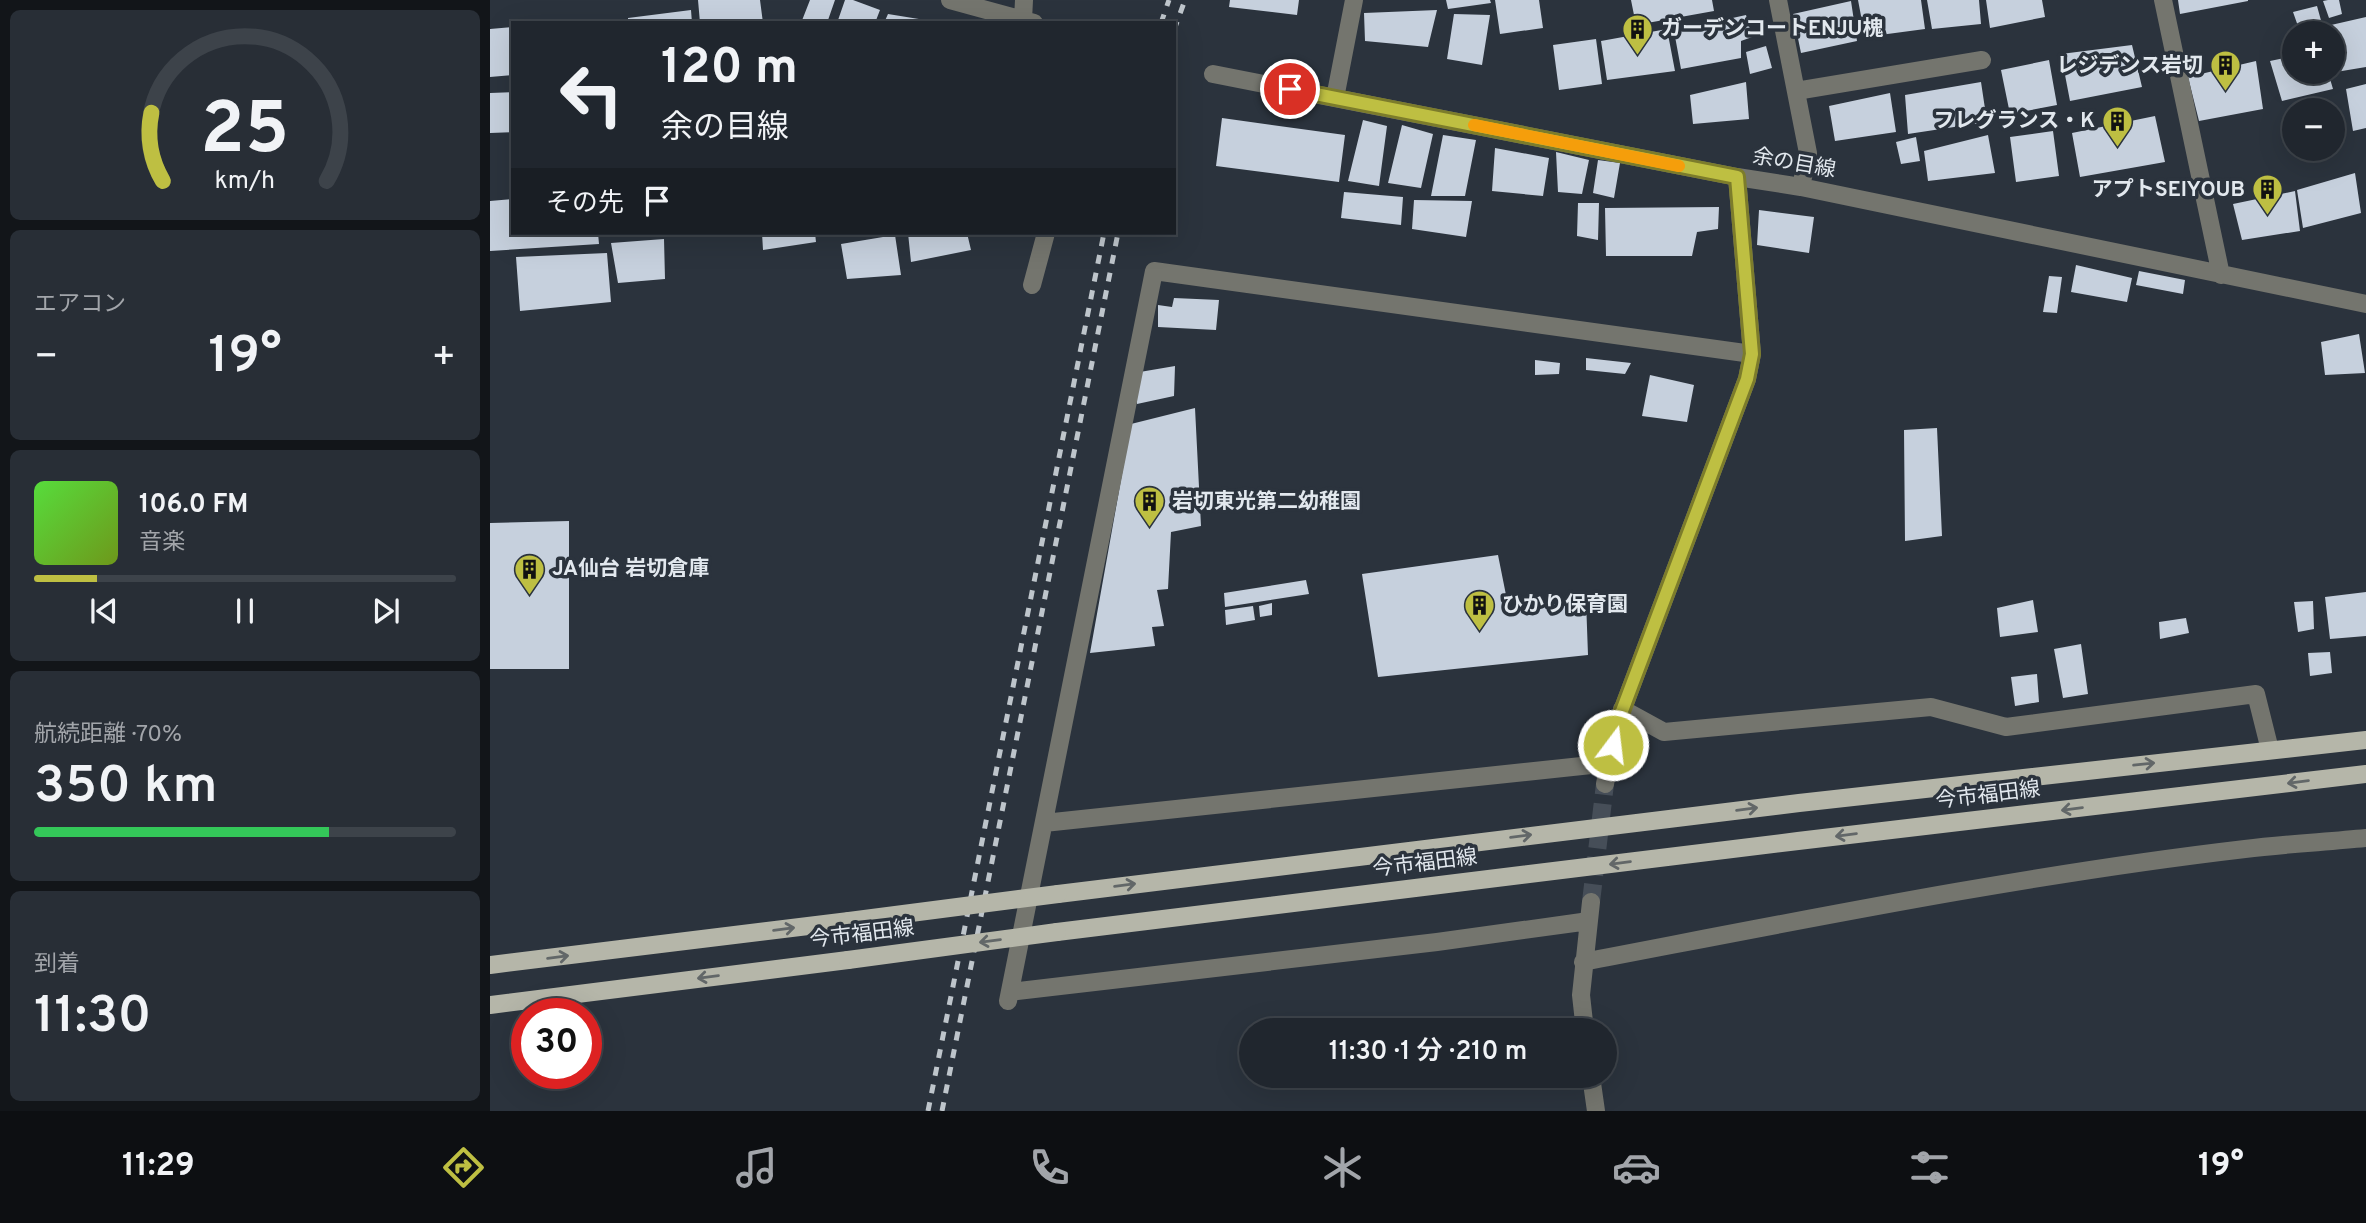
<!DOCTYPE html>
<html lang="ja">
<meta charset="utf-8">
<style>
:root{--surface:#20262e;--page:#282e36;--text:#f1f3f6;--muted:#a2a5aa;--line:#3d434a;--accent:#bebf42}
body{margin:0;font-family:Overpass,"Noto Sans JP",sans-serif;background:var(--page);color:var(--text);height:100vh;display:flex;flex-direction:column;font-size:26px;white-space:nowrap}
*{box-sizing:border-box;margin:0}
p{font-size:23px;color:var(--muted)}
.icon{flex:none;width:38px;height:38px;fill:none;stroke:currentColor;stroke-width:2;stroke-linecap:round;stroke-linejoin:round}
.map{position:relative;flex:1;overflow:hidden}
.drawer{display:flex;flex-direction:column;gap:10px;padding:10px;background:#121519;width:490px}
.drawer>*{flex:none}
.banner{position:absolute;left:21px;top:21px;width:665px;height:214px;border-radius:0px;box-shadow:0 7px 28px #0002,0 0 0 2px var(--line);background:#20262e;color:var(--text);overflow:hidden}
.controls{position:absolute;left:1792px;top:21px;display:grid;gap:14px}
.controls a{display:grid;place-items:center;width:63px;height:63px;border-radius:50%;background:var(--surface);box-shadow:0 7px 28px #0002,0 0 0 2px var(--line);font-size:35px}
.speed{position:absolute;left:21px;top:998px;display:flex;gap:14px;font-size:35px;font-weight:700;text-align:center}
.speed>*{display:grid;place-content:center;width:91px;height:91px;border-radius:50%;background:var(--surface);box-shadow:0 7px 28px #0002,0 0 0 2px var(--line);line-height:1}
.speed .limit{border:10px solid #d22;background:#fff;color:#111}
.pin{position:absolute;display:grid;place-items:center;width:60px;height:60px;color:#fff;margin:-30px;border:4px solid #fff;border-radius:50%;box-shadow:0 2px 7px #0007}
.me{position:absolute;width:77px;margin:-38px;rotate:15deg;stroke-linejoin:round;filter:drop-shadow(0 0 5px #0008)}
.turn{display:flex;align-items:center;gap:24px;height:147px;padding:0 35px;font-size:32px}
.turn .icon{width:91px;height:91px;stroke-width:2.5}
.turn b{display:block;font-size:49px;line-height:60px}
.then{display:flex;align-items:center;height:66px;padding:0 35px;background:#0003;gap:14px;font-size:26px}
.big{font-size:52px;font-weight:600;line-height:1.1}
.drawer .card{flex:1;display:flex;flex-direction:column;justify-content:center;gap:10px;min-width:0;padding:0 24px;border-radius:10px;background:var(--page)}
.drawer .dial{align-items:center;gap:0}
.dial svg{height:182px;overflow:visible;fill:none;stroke:var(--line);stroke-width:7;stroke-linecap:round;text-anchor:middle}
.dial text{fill:var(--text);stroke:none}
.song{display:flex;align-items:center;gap:21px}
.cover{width:84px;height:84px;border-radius:10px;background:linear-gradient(135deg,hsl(110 70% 55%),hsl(80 70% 35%))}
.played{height:7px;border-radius:4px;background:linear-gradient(90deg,var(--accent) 15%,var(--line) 15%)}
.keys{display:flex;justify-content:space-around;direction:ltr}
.heat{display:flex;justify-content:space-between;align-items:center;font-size:38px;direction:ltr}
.charge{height:10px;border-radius:5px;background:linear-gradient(90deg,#34c759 70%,var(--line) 0)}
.trip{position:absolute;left:749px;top:1018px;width:378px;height:70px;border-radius:35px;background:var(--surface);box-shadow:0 7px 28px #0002,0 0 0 2px var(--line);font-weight:600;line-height:70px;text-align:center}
.tabs{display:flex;height:112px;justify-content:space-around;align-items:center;background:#0d0f12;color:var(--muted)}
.tabs .icon{width:49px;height:49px}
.tabs .active{color:var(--accent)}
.tabs b{font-size:32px;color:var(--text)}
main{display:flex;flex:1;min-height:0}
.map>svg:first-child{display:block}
</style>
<main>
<section class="drawer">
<div class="card dial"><svg viewBox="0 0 100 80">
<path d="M14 69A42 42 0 1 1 86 69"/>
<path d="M14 69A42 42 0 0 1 9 39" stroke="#bebf42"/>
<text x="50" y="56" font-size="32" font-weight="700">25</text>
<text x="50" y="72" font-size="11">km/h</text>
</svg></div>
<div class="card"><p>エアコン</p>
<div class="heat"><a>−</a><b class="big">19°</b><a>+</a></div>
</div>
<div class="card">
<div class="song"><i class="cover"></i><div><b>106.0 FM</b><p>音楽</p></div></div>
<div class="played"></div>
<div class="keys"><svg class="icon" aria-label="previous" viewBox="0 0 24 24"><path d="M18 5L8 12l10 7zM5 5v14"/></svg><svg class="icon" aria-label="pause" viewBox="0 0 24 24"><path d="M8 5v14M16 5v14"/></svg><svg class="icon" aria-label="next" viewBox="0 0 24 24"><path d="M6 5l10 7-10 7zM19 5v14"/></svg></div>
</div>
<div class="card"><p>航続距離 · 70%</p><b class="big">350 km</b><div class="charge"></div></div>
<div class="card"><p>到着</p><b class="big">11:30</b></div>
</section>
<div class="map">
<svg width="1876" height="1111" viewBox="0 0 1876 1111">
<rect width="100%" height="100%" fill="#2b333d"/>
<path fill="#c6d0dd" d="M208,0H270L273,23H210Z
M320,0H345L337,23H311Z
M355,0H363L390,10L385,23H347Z
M740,0H809L807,15L739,7Z
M956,0H1000L1001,3L958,9Z
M1005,0H1049L1053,28L1010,34Z
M1141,0H1222L1224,11L1146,25Z
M1368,0H1431L1435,29L1375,37Z
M1437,0H1489L1491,24L1442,29Z
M1496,0H1552L1555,17L1500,28Z
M1688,0H1758V1L1690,14Z
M1838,0H1849L1852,14L1839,18L1833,1Z
M1361,1L1367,41L1311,53L1303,14Z
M1827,6L1832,24L1809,29L1803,12Z
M201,10L202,23H138V18Z
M947,10L938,47L875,41L874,13Z
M398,14L435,20L434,23H394Z
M964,14L1000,15L992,65L957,59Z
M1256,15L1262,37L1251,41V58L1191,69L1184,31Z
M1876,17V67L1846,72L1841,25Z
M23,27V75L0,77V29Z
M1177,29L1185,71L1117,80L1111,41Z
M1106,39L1112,84L1069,90L1063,45Z
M1642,45L1652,87L1580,101L1571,54Z
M1276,46L1282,68L1260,74L1256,52Z
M1804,56V72H1838L1843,89L1792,101L1780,61Z
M1559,60L1567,105L1520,114L1511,70Z
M1766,61L1773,109L1709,121L1698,77Z
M1256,82L1259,119L1203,124L1200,95Z
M1491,82L1497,122L1418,134L1415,95Z
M1876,84V128L1863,131L1856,89Z
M23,92V132L0,133V93Z
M1400,93L1406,132L1345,141L1339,106Z
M1665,116L1675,162L1590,177L1582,133Z
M732,118L855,135L849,182L726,166Z
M873,120L897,126L889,186L858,181Z
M912,125L943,134L931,188L898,183Z
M1563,131L1569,176L1526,182L1520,137Z
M953,135L986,140L975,196H941Z
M1498,135L1505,173L1438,181L1434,151Z
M1426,137L1430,161L1411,164L1406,142Z
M1005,148L1059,158L1053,196L1002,191Z
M1066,152L1099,160L1092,194L1068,192Z
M1108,160L1130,163L1124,198L1103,193Z
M1865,173L1871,213L1813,228L1807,190Z
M1805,191L1810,231L1752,240L1743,204Z
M854,192L913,197L911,225L851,218Z
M23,199V233H108L109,244L0,251V201Z
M924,200L982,201L976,237L922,229Z
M1088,203H1109L1108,240L1087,236Z
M1229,207L1228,229L1207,232L1202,256H1116L1115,208Z
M1269,210L1324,217L1319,253L1267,245Z
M272,233H325L326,242L273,250Z
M418,233H477L481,250L421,262Z
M405,235L411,275L357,279L351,244Z
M174,239L175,279L128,283L121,243Z
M117,253L121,302L30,311L26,257Z
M1586,265L1642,278L1637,302L1581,292Z
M1649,271L1695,280L1693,294L1646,285Z
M1559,276L1572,277L1567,313L1553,312Z
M684,298L729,300L726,330L668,327V305L682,307Z
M1869,334L1875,373L1835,375L1831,342Z
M1096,358L1141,363L1135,374L1096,370Z
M1045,360L1070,363L1069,374L1045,375Z
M685,366L684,396L647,404L644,373Z
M1160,375L1204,385L1197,422L1152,416Z
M705,408L711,526L681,532L678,589L667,590L674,626L662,627L665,646L600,653L641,424Z
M1447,428L1452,536L1415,541L1414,430Z
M79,521V669H0V523Z
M1008,555L1019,610L1096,600L1098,655L888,677L872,574Z
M816,580L819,594L735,607L734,593Z
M1876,592V636L1840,639L1835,597Z
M1543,600L1548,632L1510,637L1507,608Z
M1823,601L1824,629L1808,632L1804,602Z
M782,603V615L770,617L769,606Z
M763,606L765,620L736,625L735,610Z
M1696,618L1699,633L1670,639L1669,622Z
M1591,644L1598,694L1573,698L1564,649Z
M1840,652L1842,673L1820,676L1818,653Z
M1547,674L1549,702L1525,706L1521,677Z"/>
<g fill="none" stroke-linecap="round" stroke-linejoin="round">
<path stroke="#464e58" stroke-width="18" stroke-dasharray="18 9" stroke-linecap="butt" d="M1101,902L1115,784"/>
<path stroke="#74756e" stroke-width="18" d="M460,0L544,23
M1288,0L1318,153L1311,187
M1673,0L1731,275
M533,20L534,0
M723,74L1247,177L1311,187L1876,304
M1306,91L1492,60
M845,98L864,0
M542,285L556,233
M1132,709L1174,732L1441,707L1516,727L1766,694L1780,750
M1115,784L1126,727L1257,379L1262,354L1247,177
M554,823L1120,763
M1093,962C1313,920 1533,875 1755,849C1795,844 1836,842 1876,838
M520,992L947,942L1099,921
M518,1001L664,271L1262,354
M1095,1031L1091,995L1101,902
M1101,1076L1106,1111"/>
<path stroke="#b5b6a9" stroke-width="18" d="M568,894L1309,803L1876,740
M567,932L1308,841L1876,774
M0,965L359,921
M0,1005L358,960"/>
<path stroke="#bec5cb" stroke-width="5" stroke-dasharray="9 9" stroke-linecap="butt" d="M671,23L679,0
M684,30L695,0
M438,1111L614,233
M452,1111L628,233"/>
<path stroke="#b5b6a9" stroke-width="18" d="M359,921L568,894
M358,960L567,932"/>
</g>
<defs><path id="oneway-shaft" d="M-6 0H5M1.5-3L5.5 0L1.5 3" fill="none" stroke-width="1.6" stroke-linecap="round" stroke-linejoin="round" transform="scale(1.75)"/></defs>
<g stroke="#626768">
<use href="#oneway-shaft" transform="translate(1654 764) rotate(-6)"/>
<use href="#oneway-shaft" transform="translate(1808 782) rotate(173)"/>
<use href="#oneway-shaft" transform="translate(1257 809) rotate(-7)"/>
<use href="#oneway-shaft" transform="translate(1582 809) rotate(173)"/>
<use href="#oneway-shaft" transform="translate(1356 835) rotate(173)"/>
<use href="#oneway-shaft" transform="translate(1031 836) rotate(-7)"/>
<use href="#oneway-shaft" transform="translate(1130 863) rotate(173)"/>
<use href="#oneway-shaft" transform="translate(635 885) rotate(-7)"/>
<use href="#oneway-shaft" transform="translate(294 929) rotate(-7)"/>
<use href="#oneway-shaft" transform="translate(500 941) rotate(173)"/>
<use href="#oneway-shaft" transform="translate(68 957) rotate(-7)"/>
<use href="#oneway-shaft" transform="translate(218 977) rotate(173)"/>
</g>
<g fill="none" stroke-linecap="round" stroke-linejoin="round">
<defs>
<path id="route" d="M800,89L1247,177L1262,354L1257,379L1126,727L1123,745"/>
</defs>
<use href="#route" stroke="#7c7c2b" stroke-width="18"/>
<use href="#route" stroke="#bebf42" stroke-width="12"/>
<path stroke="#f59e0b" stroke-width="12" d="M984,125L1189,166"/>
</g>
<defs>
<symbol id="building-pin" viewBox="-11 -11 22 30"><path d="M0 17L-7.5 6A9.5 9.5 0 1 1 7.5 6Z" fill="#bebf42" stroke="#2b333d"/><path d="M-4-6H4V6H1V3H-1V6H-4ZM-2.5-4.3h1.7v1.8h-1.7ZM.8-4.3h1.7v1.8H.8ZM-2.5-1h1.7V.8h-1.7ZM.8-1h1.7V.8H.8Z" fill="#111"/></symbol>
</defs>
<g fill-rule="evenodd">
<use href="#building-pin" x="1130" y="12" width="35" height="47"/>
<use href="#building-pin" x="1718" y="48" width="35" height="47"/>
<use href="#building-pin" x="1610" y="104" width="35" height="47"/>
<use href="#building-pin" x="1760" y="172" width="35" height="47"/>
<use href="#building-pin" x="642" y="484" width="35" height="47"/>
<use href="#building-pin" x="22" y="552" width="35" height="47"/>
<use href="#building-pin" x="972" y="588" width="35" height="47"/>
</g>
<g text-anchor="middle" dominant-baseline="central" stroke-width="7" stroke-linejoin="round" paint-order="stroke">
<g font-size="21" font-weight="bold" fill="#e2e8ee" stroke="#2b333d" text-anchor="start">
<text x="1171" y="29">ガーデンコートENJU槐</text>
<text x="1713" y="66" text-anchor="end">レジデンス岩切</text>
<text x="1605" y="121" text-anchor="end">フレグランス・K</text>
<text x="1755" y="190" text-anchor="end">アプトSEIYOUB</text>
<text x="682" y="502">岩切東光第二幼稚園</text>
<text x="62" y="569">JA仙台 岩切倉庫</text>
<text x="1012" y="605">ひかり保育園</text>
</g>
<g font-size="21" fill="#e2e8ee" stroke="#2b333d">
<text transform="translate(1304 164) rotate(10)">余の目線</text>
<text transform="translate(1498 796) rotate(-7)">今市福田線</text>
<text transform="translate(935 864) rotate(-7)">今市福田線</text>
<text transform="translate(372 935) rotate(-7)">今市福田線</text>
</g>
</g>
</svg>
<div class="controls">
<a>+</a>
<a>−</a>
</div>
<div class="speed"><div class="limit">30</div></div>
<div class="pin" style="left:800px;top:89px;background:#d93025"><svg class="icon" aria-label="arrive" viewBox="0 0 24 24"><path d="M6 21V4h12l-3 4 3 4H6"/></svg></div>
<svg class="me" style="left:1123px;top:745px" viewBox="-20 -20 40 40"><circle r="17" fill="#bebf42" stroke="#fff" stroke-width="3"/><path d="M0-11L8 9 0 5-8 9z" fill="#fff"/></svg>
<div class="trip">11:30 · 1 分 · 210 m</div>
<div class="banner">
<div class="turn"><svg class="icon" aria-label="left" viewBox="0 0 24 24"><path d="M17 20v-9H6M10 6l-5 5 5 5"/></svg><div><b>120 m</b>余の目線</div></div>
<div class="then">その先<svg class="icon" aria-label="arrive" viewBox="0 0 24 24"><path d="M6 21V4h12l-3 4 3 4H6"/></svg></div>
</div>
</div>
</main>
<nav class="tabs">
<b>11:29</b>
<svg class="icon active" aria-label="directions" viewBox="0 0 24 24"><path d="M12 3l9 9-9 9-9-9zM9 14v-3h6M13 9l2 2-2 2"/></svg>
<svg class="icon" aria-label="music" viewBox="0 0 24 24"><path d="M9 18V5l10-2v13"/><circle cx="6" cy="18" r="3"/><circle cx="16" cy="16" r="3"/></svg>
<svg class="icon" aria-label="phone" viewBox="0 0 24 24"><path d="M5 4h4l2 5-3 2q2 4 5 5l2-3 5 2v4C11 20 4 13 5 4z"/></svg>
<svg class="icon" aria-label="climate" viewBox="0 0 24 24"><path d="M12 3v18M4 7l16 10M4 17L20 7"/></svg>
<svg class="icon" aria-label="car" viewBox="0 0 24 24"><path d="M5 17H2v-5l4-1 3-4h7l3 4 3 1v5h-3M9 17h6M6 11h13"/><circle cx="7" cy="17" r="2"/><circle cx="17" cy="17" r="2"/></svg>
<svg class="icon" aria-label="filters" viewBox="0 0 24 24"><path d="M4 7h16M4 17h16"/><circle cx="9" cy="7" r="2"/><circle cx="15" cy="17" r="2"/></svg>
<b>19°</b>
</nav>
